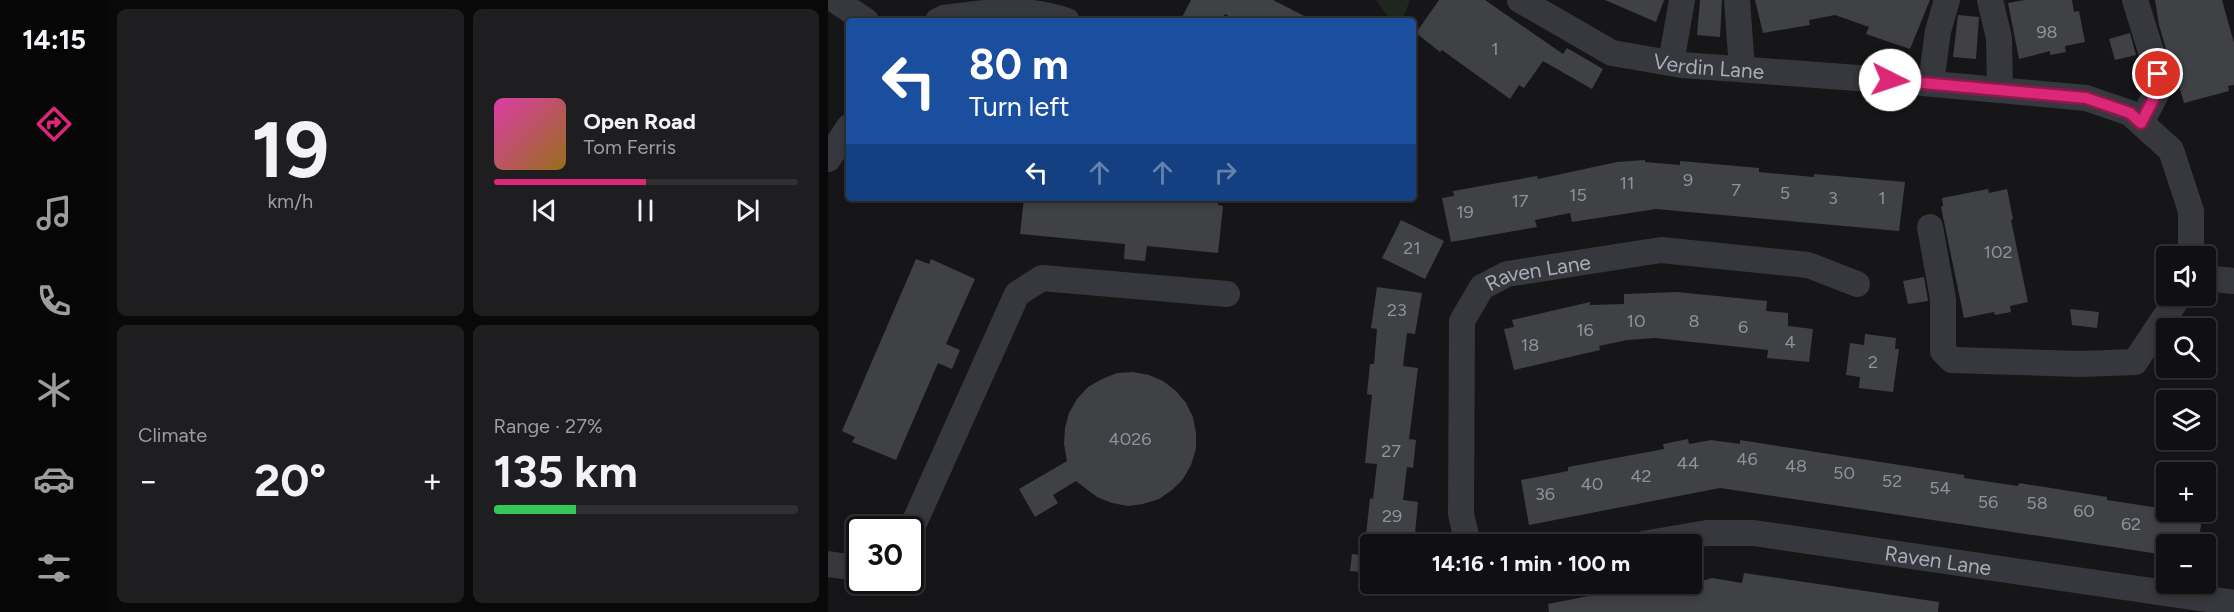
<!DOCTYPE html>
<meta charset="utf-8">
<style>
:root{--surface:#101012;--page:#1e1e20;--text:#f1f3f6;--muted:#9c9d9f;--line:#303032;--accent:#db2777}
body{margin:0;font-family:Figtree,sans-serif;background:var(--page);color:var(--text);height:100vh;display:flex;flex-direction:column;font-size:22px;white-space:nowrap}
*{box-sizing:border-box;margin:0}
p{font-size:20px;color:var(--muted)}
.icon{flex:none;width:33px;height:33px;fill:none;stroke:currentColor;stroke-width:2;stroke-linecap:round;stroke-linejoin:round}
.map{position:relative;flex:1;overflow:hidden}
.details{display:flex;flex-direction:column;gap:9px;padding:9px;background:#09090a;width:720px}
.details>*{flex:none}
.guide{position:absolute;left:18px;top:18px;width:570px;height:183px;border-radius:6px;box-shadow:0 3px 9px #0003,0 0 0 2px var(--line);background:#1a4fa0;color:#fff;overflow:hidden}
.buttons{position:absolute;left:1328px;top:246px;display:grid;gap:12px}
.buttons a{display:grid;place-items:center;width:60px;height:60px;border-radius:6px;background:var(--surface);box-shadow:0 3px 9px #0003,0 0 0 2px var(--line);font-size:30px}
.speed{position:absolute;left:18px;top:516px;display:flex;gap:12px;font-size:30px;font-weight:700;text-align:center}
.speed>*{display:grid;place-content:center;width:78px;height:78px;border-radius:50%;background:var(--surface);box-shadow:0 3px 9px #0003,0 0 0 2px var(--line);line-height:1}
.speed .limit{border:3px solid #111;border-radius:9px;background:#fff;color:#111}
.pin{position:absolute;display:grid;place-items:center;width:51px;height:51px;color:#fff;margin:-26px;border:3px solid #fff;border-radius:50%;box-shadow:0 2px 6px #0007}
.me{position:absolute;width:66px;margin:-33px;rotate:94deg;stroke-linejoin:round;filter:drop-shadow(0 0 4px #0008)}
.turn{display:flex;align-items:center;gap:21px;height:126px;padding:0 24px;font-size:27px}
.turn .icon{width:78px;height:78px;stroke-width:2.5}
.turn b{display:block;font-size:42px;line-height:51px}
.lanes{display:flex;align-items:center;height:57px;padding:0 24px;background:#0003;justify-content:center;gap:30px;direction:ltr}
.lanes .off{opacity:.35}
.big{font-size:45px;font-weight:700;line-height:1.1}
.details .widget{flex:1;display:flex;flex-direction:column;justify-content:center;gap:9px;min-width:0;padding:0 21px;border-radius:9px;background:var(--page)}
.details .dial{align-items:center;gap:0}
.dial b{font-size:78px;line-height:1}
.song{display:flex;align-items:center;gap:18px}
.cover{width:72px;height:72px;border-radius:9px;background:linear-gradient(135deg,hsl(320 70% 55%),hsl(40 70% 35%))}
.played{height:6px;border-radius:3px;background:linear-gradient(90deg,var(--accent) 50%,var(--line) 50%)}
.keys{display:flex;justify-content:space-around;direction:ltr}
.heat{display:flex;justify-content:space-between;align-items:center;font-size:33px;direction:ltr}
.charge{height:9px;border-radius:4px;background:linear-gradient(90deg,#34c759 27%,var(--line) 0)}
.details .tiles{flex:1;display:grid;gap:9px;grid-template-columns:repeat(2,1fr)}
.trip{position:absolute;left:532px;top:534px;width:342px;height:60px;border-radius:6px;background:var(--surface);box-shadow:0 3px 9px #0003,0 0 0 2px var(--line);font-weight:700;line-height:60px;text-align:center}
main{display:flex;flex:1;min-height:0}
.menu{display:flex;flex-direction:column;width:108px;justify-content:space-around;align-items:center;background:#060607;color:var(--muted)}
.menu .icon{width:42px;height:42px}
.menu .selected{color:var(--accent)}
.menu b{font-size:27px;color:var(--text)}
.map>svg:first-child{display:block}
</style>
<main>
<nav class="menu">
<b>14:15</b>
<svg class="icon selected" aria-label="directions" viewBox="0 0 24 24"><path d="M12 3l9 9-9 9-9-9zM9 14v-3h6M13 9l2 2-2 2"/></svg>
<svg class="icon" aria-label="music" viewBox="0 0 24 24"><path d="M9 18V5l10-2v13"/><circle cx="6" cy="18" r="3"/><circle cx="16" cy="16" r="3"/></svg>
<svg class="icon" aria-label="phone" viewBox="0 0 24 24"><path d="M5 4h4l2 5-3 2q2 4 5 5l2-3 5 2v4C11 20 4 13 5 4z"/></svg>
<svg class="icon" aria-label="climate" viewBox="0 0 24 24"><path d="M12 3v18M4 7l16 10M4 17L20 7"/></svg>
<svg class="icon" aria-label="car" viewBox="0 0 24 24"><path d="M5 17H2v-5l4-1 3-4h7l3 4 3 1v5h-3M9 17h6M6 11h13"/><circle cx="7" cy="17" r="2"/><circle cx="17" cy="17" r="2"/></svg>
<svg class="icon" aria-label="filters" viewBox="0 0 24 24"><path d="M4 7h16M4 17h16"/><circle cx="9" cy="7" r="2"/><circle cx="15" cy="17" r="2"/></svg>
</nav>
<section class="details">
<div class="tiles">
<div class="widget dial"><b>19</b><p>km/h</p></div>
<div class="widget">
<div class="song"><i class="cover"></i><div><b>Open Road</b><p>Tom Ferris</p></div></div>
<div class="played"></div>
<div class="keys"><svg class="icon" aria-label="previous" viewBox="0 0 24 24"><path d="M18 5L8 12l10 7zM5 5v14"/></svg><svg class="icon" aria-label="pause" viewBox="0 0 24 24"><path d="M8 5v14M16 5v14"/></svg><svg class="icon" aria-label="next" viewBox="0 0 24 24"><path d="M6 5l10 7-10 7zM19 5v14"/></svg></div>
</div>
<div class="widget"><p>Climate</p>
<div class="heat"><a>−</a><b class="big">20°</b><a>+</a></div>
</div>
<div class="widget"><p>Range · 27%</p><b class="big">135 km</b><div class="charge"></div></div>
</div>
</section>
<div class="map">
<svg width="1406" height="612" viewBox="0 0 1406 612">
<rect width="100%" height="100%" fill="#161618"/>
<path fill="#1e261f" d="M548,0H582L574,21H563Z"/>
<path fill="#404145" d="M363,0H445L486,21H410L397,14L393,21H352Z
M611,0H657L735,54L739,48L775,69L764,89L715,61L696,88L691,85L682,99L614,50L612,52L588,33Z
M777,0H836L828,22Z
M872,0H894L892,37L869,35Z
M927,0H1102L1082,49L1038,34L1041,27L1007,15L981,20L982,25L935,33Z
M1197,0H1244L1246,12L1251,11L1257,42L1237,46L1238,52L1222,55V51L1191,59L1180,3Z
M1327,0H1394L1406,43V85L1400,86L1401,91L1356,103L1342,55L1340,56L1331,25Z
M1130,15L1151,17L1148,59L1125,57Z
M1302,33L1308,55L1287,60L1281,39Z
M817,160V162L852,165V161L931,168V172L986,177V174L1077,182L1071,231L828,209L744,222L742,213L707,220L709,227L623,242L614,198L626,196L625,191L709,176L710,179L789,162Z
M1160,189L1161,193L1179,189L1185,219L1183,220L1200,302L1182,306L1183,312L1167,315L1166,312L1136,318L1113,207L1115,206L1114,198Z
M196,198H390V205L395,206L390,253L319,246L317,261L296,259L297,244L192,234Z
M573,220L616,241L597,279L554,258Z
M88,259L101,264L103,259L147,279L118,344L132,350L124,369L110,363L68,460L24,442L27,437L14,431Z
M1096,277L1100,301L1080,304L1075,281Z
M549,287L594,293L587,334L579,333L575,366L590,368L581,439L588,440L585,468L579,467L575,500L590,502L586,544H537L542,498L545,499L549,464L537,463L544,395L539,394L542,364H546L549,329L543,328Z
M849,292L939,301L938,311L960,313V326L985,329L981,362L939,358L940,350L827,338L799,340L771,346L772,350L686,370L676,329L686,327L684,320L762,302V305L796,304V294Z
M1242,309L1271,312L1269,328L1244,325Z
M1037,334L1068,338L1067,349H1071L1065,392L1031,388L1032,377L1018,375L1022,343L1036,345Z
M305,372L321,375L335,381L348,391L358,403L365,417L368,433V449L363,465L355,479L344,490L331,499L315,504L300,506L284,503L269,497L248,481L225,495L230,503L207,517L191,489L239,461L236,444L237,428L241,413L249,399L260,387L274,379L289,373Z
M860,439L861,444L883,440L912,444V440L1136,475V478L1190,486L1191,483L1279,497V500L1338,509V512H1375L1370,544H1338V555L892,488L701,525L693,480L740,471V467L836,449L835,444Z
M524,554L543,556V573L522,571Z
M916,573L1111,602L1110,612H721L720,604L821,584H864L884,578L914,583Z"/>
<g fill="none" stroke-linecap="round" stroke-linejoin="round">
<g stroke="#37383d" stroke-width="26">
<path d="M7,0L38,21"/>
<path id="s1" d="M692,0L784,53L854,65L1084,82L1258,98L1302,113L1343,150L1363,211V256"/>
<path d="M909,0L914,69"/>
<path d="M1162,0L1171,38L1172,90"/>
<path d="M1307,0L1330,74L1331,88L1313,123"/>
<path d="M110,21L116,18C159,12 197,6 239,21"/>
<path d="M843,63L854,0"/>
<path d="M1103,83L1110,31L1119,0"/>
<path d="M0,159L21,127"/>
<path d="M1102,227L1115,299V351L1124,360L1252,364L1307,362L1351,296"/>
<path d="M1377,278L1406,281"/>
<path d="M82,532L189,294L214,278L399,294"/>
<path id="s2" d="M640,544L633,514L634,321L654,287L679,274L833,250L980,265L1029,284"/>
<path id="s3" d="M815,544L879,533H926L1406,603"/>
<path d="M0,564L14,566L32,565"/>
</g>
</g>
<g fill="none" stroke-linecap="round" stroke-linejoin="round">
<defs>
<path id="route" d="M1062,80L1258,98L1302,113L1313,123L1331,88L1330,74"/>
</defs>
<use href="#route" stroke="#8e194d" stroke-width="15"/>
<use href="#route" stroke="#db2777" stroke-width="10"/>
</g>
<g text-anchor="middle" dominant-baseline="central" stroke-width="6" stroke-linejoin="round" paint-order="stroke">
<g font-size="18" fill="#8e929b">
<text x="1219" y="32">98</text>
<text x="667" y="49">1</text>
<text x="860" y="180">9</text>
<text x="799" y="183">11</text>
<text x="908" y="190">7</text>
<text x="957" y="193">5</text>
<text x="750" y="195">15</text>
<text x="1005" y="198">3</text>
<text x="1054" y="198">1</text>
<text x="692" y="201">17</text>
<text x="637" y="212">19</text>
<text x="584" y="248">21</text>
<text x="1170" y="252">102</text>
<text x="569" y="310">23</text>
<text x="808" y="321">10</text>
<text x="866" y="321">8</text>
<text x="915" y="327">6</text>
<text x="757" y="330">16</text>
<text x="962" y="342">4</text>
<text x="702" y="345">18</text>
<text x="1045" y="362">2</text>
<text x="302" y="439">4026</text>
<text x="563" y="451">27</text>
<text x="919" y="459">46</text>
<text x="860" y="463">44</text>
<text x="968" y="466">48</text>
<text x="1016" y="473">50</text>
<text x="813" y="476">42</text>
<text x="1064" y="481">52</text>
<text x="764" y="484">40</text>
<text x="1112" y="488">54</text>
<text x="717" y="494">36</text>
<text x="1160" y="502">56</text>
<text x="1209" y="503">58</text>
<text x="1256" y="511">60</text>
<text x="564" y="516">29</text>
<text x="1303" y="524">62</text>
</g>
<g font-size="21" fill="#a8adb8" stroke="#111113">
<text stroke="none"><textPath href="#s1" startOffset="204">Verdin Lane</textPath></text>
<text stroke="none"><textPath href="#s2" startOffset="322">Raven Lane</textPath></text>
<text stroke="none"><textPath href="#s3" startOffset="298">Raven Lane</textPath></text>
</g>
</g>
</svg>
<div class="buttons">
<a><svg class="icon" aria-label="sound" viewBox="0 0 24 24"><path d="M4 9h4l5-4v14l-5-4H4zM17 9q2 3 0 6"/></svg></a>
<a><svg class="icon" aria-label="search" viewBox="0 0 24 24"><circle cx="10" cy="10" r="6"/><path d="M15 15l6 6"/></svg></a>
<a><svg class="icon" aria-label="layers" viewBox="0 0 24 24"><path d="M12 4l9 5-9 5-9-5zM3 14l9 5 9-5"/></svg></a>
<a>+</a>
<a>−</a>
</div>
<div class="speed"><div class="limit">30</div></div>
<div class="pin" style="left:1330px;top:74px;background:#d93025"><svg class="icon" aria-label="arrive" viewBox="0 0 24 24"><path d="M6 21V4h12l-3 4 3 4H6"/></svg></div>
<svg class="me" style="left:1062px;top:80px" viewBox="-20 -20 40 40"><circle r="19" fill="#fff"/><path d="M0-13L10 11 0 6-10 11z" fill="#db2777"/></svg>
<div class="trip">14:16 · 1 min · 100 m</div>
<div class="guide">
<div class="turn"><svg class="icon" aria-label="left" viewBox="0 0 24 24"><path d="M17 20v-9H6M10 6l-5 5 5 5"/></svg><div><b>80 m</b>Turn left</div></div>
<div class="lanes"><svg class="icon" aria-label="left" viewBox="0 0 24 24"><path d="M17 20v-9H6M10 6l-5 5 5 5"/></svg><svg class="icon off" aria-label="ahead" viewBox="0 0 24 24"><path d="M12 20V5M6 11l6-6 6 6"/></svg><svg class="icon off" aria-label="ahead" viewBox="0 0 24 24"><path d="M12 20V5M6 11l6-6 6 6"/></svg><svg class="icon off" aria-label="right" viewBox="0 0 24 24"><path d="M7 20v-9h11M14 6l5 5-5 5"/></svg></div>
</div>
</div>
</main>
